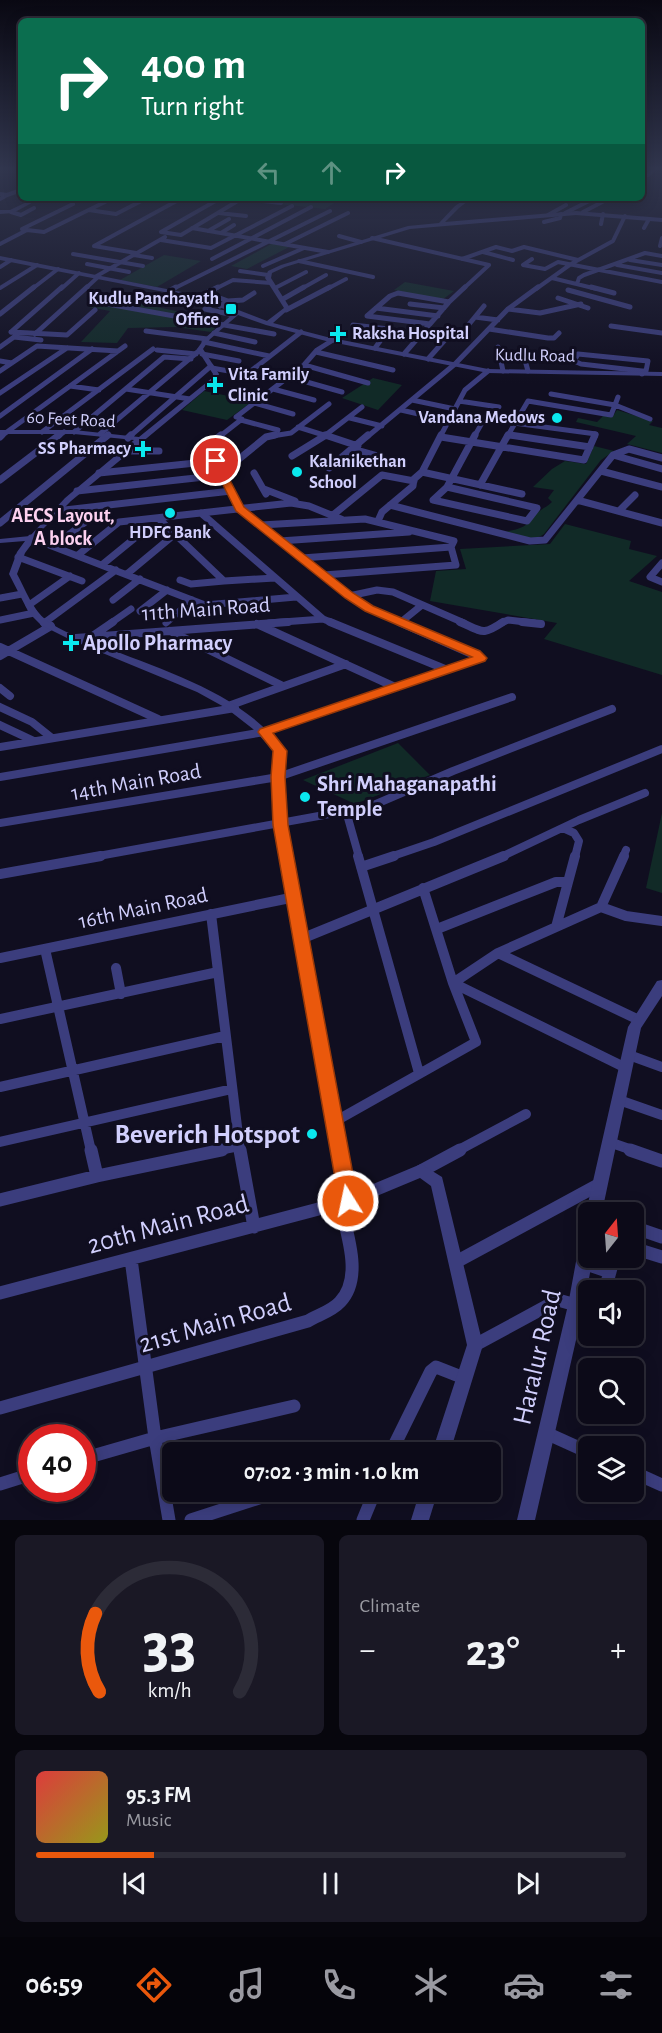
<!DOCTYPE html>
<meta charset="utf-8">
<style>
:root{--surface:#0c0a18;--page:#1a1825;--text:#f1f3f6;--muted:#9a9aa2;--line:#2c2b37;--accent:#ea580c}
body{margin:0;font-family:"Alegreya Sans",sans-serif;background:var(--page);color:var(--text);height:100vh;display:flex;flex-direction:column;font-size:22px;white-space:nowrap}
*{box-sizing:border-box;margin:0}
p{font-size:20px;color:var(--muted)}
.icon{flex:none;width:33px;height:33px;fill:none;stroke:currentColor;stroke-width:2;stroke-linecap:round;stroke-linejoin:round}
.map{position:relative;height:1520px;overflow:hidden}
.sheet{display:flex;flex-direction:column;gap:15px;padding:15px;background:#07060d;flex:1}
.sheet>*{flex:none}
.hud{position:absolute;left:18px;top:18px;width:627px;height:183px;border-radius:9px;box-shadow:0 3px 15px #0003,0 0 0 2px var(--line);background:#0b6e4f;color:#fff;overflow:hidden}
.needle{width:39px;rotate:17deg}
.buttons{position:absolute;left:578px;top:1202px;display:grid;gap:12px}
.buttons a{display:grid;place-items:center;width:66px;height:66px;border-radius:9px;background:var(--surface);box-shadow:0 3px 15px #0003,0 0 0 2px var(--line);font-size:30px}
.speed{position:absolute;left:18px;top:1424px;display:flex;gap:12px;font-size:30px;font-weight:700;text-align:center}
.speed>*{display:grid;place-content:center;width:78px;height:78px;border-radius:50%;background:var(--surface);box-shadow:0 3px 15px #0003,0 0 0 2px var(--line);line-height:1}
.speed .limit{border:9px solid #d22;background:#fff;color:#111}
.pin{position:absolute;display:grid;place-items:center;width:51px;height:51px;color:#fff;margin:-26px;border:3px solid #fff;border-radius:50%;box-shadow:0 2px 6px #0007}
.me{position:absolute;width:66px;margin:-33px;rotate:350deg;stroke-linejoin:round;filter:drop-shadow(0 0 4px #0008)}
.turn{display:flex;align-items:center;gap:21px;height:126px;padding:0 24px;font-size:27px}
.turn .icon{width:78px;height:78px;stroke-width:2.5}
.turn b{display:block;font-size:42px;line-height:51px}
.lanes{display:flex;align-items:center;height:57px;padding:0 24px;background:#0003;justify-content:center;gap:30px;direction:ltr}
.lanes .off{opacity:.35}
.big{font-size:45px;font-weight:700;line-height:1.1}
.sheet .card{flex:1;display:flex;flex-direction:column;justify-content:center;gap:9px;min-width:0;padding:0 21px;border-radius:9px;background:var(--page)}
.sheet .dial{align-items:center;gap:0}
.dial svg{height:156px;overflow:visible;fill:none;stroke:var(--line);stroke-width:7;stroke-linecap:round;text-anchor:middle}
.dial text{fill:var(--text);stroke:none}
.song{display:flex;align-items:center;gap:18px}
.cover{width:72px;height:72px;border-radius:9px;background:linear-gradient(135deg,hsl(0 70% 55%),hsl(60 70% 35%))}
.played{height:6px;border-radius:3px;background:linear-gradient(90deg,var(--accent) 20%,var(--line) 20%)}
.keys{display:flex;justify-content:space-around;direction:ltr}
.heat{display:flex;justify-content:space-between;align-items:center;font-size:33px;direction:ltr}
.sheet .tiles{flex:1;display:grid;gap:15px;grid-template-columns:1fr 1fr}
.card:last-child{grid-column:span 2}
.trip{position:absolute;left:162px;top:1442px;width:339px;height:60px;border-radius:9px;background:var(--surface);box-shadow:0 3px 15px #0003,0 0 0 2px var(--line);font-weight:700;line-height:60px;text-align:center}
.menu{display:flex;height:96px;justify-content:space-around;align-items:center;background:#05040a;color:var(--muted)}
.menu .icon{width:42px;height:42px}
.menu .current{color:var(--accent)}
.menu b{font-size:27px;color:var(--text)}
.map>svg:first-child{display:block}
</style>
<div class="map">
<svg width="662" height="1520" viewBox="0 0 662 1520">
<rect width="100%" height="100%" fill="#100e20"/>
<path fill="#112a27" d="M287,198H342L325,209L279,204Z
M273,243L291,246L247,269L231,266Z
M164,255L201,261L157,287L120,280Z
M405,282L454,291L442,300L394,290Z
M94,294L205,317L201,319L220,324L211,332L176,327L128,328L117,343L81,342L110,311L88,307L94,301L88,299Z
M373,378L402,385L378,410L342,398Z
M204,391L253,401L227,420L182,410Z
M617,410L653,421L649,425L662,428V453L627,444L636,436L576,422L578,418L597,422L603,416H613Z
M594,446L614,451L601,460L544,534C532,543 517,535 505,532C534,526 522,524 541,510C545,507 548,506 552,502L548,498L554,490L533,487L552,469L565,461L586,464Z
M565,524L631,541L629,549L657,556L629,581L662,592V675L544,639L557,623L430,601L436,571L466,569L460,549L550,544Z
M398,743L430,775L355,804L303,780Z
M662,813V893L646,888Z"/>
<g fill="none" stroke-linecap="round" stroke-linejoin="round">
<path stroke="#3b3d7d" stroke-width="4" d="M648,175L653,170
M0,194L7,195L0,199
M7,195L21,190
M236,198L281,203
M448,198L466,200
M219,199L161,232L181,235L236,202
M576,200L579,198
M89,210L116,214L147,198
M11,212L21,215L34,208
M583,212L610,198
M219,213L246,216
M565,213L595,198
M548,215L566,205
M544,222L560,218L561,214
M601,224L603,214
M192,228L328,252
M644,228L649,219
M27,230L44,232L113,198
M208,231L229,219
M221,233L234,225
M339,236L361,242
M372,238L489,265
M161,240L211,248L292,206
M0,244L27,230L22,229L73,204
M285,244L348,213
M660,246L662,238
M483,252L513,260
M136,253L94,246L182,198
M73,254L143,266
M134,255L152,258
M212,259L311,207
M462,259L496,247L512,251L524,247L578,260
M532,259L523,265L545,269L558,262L662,282
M630,260L662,265
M299,261L373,277
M87,264L129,272
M617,265L662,273
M263,266L304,248
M0,267L11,260
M240,271L268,275
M95,277L165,237
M552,278L597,289
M577,284L579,278L584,275L645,253L662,256
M0,288L37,265
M275,288L306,272
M32,289L58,269
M61,289L79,273
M85,289L98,277
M173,289L330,211
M215,289L233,280L271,283
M301,289L326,275
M327,289L346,279
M463,289L489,265
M536,289L571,264L613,241L625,216"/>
<path stroke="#3b3d7d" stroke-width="5" d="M218,287L206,293L228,301L220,306
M591,287L614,293
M568,290L630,307
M169,291L176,287
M558,298L588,308
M283,299L304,287
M228,301L243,300L254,293
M102,303L274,334
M214,303L205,309L234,315
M410,304L444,308
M484,306L475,317L498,320
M376,308L438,316
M508,309L540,313L581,304
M286,310L330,287
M0,314L34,287
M430,324L367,316L390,296L398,293L449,302
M353,325L389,329L375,348
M611,326L662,333
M465,329L475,317
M489,329L548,338H554L559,333
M146,331L207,339
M11,332L67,335L95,310
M11,332L62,287
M214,333L255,342
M35,334L87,287
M204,342L269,356
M0,347L14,337L41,340
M498,347L503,371
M157,350L196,354
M316,352L393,370
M523,353L528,371
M202,354L239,361
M404,354L449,302L465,287
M578,354L648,361L646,371H642L581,364L574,361Z
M428,359L452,332
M0,361L12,363
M304,365L368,383
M212,368L283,381
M0,371L37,346L118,351
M642,371V374
M247,374L301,332
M289,377L342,392
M70,386L99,390
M126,389L190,399
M273,389L314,400
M0,393L67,348
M618,397L615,405L650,419
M412,400L455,409
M459,401L499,407
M254,403L293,414
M401,410L449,421
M0,416L92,349
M350,418L382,426
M241,420L278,430
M514,423L596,434L595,437
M298,427L330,437
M42,432L153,349
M74,432L164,357L191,359
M100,434L200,350
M507,435L521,437
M0,437L125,346
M57,437L64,432
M107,437L109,435
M129,437L211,366
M219,437L242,419L236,417L304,365L317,350L333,340
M266,437L291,433L329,404
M323,437L362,407
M367,437L455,364L508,309L538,287
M440,437L465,390L488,371
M474,437L487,414
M507,437L528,401L611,415L615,405L551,394"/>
<path stroke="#3b3d7d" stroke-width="7" d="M221,435L200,452L210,454L215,461L240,508L349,596L369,609L403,623
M325,435L358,446
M510,435L590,447
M0,437L2,435
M441,437L584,460L595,435
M128,438L131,435
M353,449L378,456
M126,451H159
M613,455L662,469
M292,456L326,435
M239,459L266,437L275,435
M329,468L368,435
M601,471L662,487
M422,472L522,494
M99,473L215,461
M254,473L266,494
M0,480L59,435
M480,485L508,435
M447,487L537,508L527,521L433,500Z
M447,487L475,435
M264,489L295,501
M77,491L223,475
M577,500L662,523
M390,505L530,541L545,540L613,455L629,449L662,458
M56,511L231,491
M619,511L635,495
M201,513L323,619L333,623
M333,515L382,475L414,481
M158,518L224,581L275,578
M378,521L382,512L413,486L414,479L422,472L441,435
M0,523L108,435
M261,525L365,519L454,541L451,547L302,558
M31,538L205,605L296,597
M280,541L409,532
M55,545L92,517
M78,555L119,522L291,503L309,506L341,519
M18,557L82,581
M662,563L650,577L662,582
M103,564L141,533
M127,574L175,534
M324,575L456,565L451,547
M180,580L191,584L224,581
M349,596L377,590L393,592L464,623
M0,598L22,594
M113,600L140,579
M29,605L70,576
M140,611L167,590
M0,620L34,613
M401,622L422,605
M44,623L116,570
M111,623L131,609
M166,623L192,600
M269,623L323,619
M501,623L508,620L534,623"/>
<path stroke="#3b3d7d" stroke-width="8" d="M330,622L445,669
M460,622C483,632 482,636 503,622
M522,622L541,624
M44,623L46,622
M257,624L395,687
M170,631L283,686
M91,637L113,622
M76,638L288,622
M0,647L158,719
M0,656L51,626
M0,688L10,696
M231,705L346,664
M0,707L32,722L52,738
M0,725L34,741
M0,747L235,708
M0,777L264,732L481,658L399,622
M346,811L359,857
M0,823L278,777L512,697
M563,828L574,833L579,841L575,857
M93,857L346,811L355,813L453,771L612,709
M390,857L434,842L662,749
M501,857L579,820L645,793
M623,857L626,850"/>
<path stroke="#3b3d7d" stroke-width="10" d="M358,856L419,1073
M361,867L394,856
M0,874L101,856
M601,907L626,916L662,921
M211,914L240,1151
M556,927L575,856
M437,929L556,882H568
M301,939L504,856
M45,949L91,1151
M498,953L639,1020
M0,958L295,897
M116,968L121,994
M453,983L498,953L601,907L624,856
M453,983L626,1068
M0,1019L218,972
M629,1055L662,1067
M0,1087L225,1036
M619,1100L662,1115
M334,1122L476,1042L453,983L423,888
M0,1142L232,1089
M609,1142L635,1151
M214,1151L239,1146
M457,1151L526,1114"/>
<path stroke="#3b3d7d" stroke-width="13" d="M91,1150L97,1176
M240,1150L254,1227
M630,1150L662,1161
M421,1171L460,1150
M0,1200L97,1176L222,1150
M633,1227L662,1237
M633,1248L662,1257
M131,1259L155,1438L169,1520
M456,1262L600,1184
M583,1263L610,1272
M605,1290L614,1257
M0,1293L345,1202
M475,1345L558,1300L576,1305
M0,1408L308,1321C318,1315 332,1311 340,1302C364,1277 346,1232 340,1203
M546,1433L588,1452
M391,1452L431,1371L436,1367L464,1378
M82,1459L155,1438L294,1406
M633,1472L662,1485
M0,1484L32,1474
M191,1520L265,1496
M363,1520L375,1491"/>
<path fill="#3b3d7d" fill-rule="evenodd" d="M35,198H41L13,213L0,214V210H10Z
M467,198H472L459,208L445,222L576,211L662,218V222L576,215L410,229L285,267L272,273L271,278L290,308L273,323L327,337L488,369L662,372V376L488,373L326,341L266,325L238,315L209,340L203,349L219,374L217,380L71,501L43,529L25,553L17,574C25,589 33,610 46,620C60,631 84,639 100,645C166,672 241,692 285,751L283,777L287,825L354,1192L421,1164L442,1177L483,1345L450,1452H432L467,1345L431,1186L420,1178L348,1208L343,1206L341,1201L275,825L273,777L275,752L253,729L226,708L197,692L71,640L41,625L29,613L9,574L17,552L25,541L0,543V539L30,536L65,498L134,440L74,434H0V430H74L139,437L212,378L213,374L197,349L205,338L234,313L200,299L0,260V256L202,296L267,321L284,308L265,278L268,271L281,265L408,226L439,223L455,206Z
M662,980V996L641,1028L602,1212H588V1215L586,1212L628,1027L657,981Z
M588,1233V1257H593L584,1305L535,1520H517L568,1305L580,1240L583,1235Z
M420,1491H438L429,1520H411Z"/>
</g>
<linearGradient id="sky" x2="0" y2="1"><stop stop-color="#090812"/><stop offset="0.44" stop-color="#31364e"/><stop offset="1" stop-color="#31364e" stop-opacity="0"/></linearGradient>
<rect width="662" height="383" fill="url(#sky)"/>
<path fill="#ea580c" stroke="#983908" stroke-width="1.5" d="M216,458L220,461L244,507L353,593L373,606L480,651L487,658L485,661L273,733L287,751L285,777L288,825L358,1201L355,1207L348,1210L341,1207L339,1201L273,825L271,777L273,751L258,732L260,729L472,657L365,611L345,598L236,511L211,461Z"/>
<g fill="#0ae8ee" stroke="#100e20" stroke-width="2">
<rect x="225" y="303" width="12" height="12" rx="3"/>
<path d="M335 325h6v6h6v6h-6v6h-6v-6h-6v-6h6z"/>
<path d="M212 376h6v6h6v6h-6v6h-6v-6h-6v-6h6z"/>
<circle cx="557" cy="418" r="6"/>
<path d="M140 440h6v6h6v6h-6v6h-6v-6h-6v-6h6z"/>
<circle cx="297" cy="472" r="6"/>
<circle cx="170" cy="513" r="6"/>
<path d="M68 634h6v6h6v6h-6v6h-6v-6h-6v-6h6z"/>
<circle cx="305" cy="797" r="6"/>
<circle cx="312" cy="1134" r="6"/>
</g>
<g text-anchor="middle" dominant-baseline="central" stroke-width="6" stroke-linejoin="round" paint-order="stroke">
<g font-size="18" font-weight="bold" fill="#d1cffd" stroke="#100e20" text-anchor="end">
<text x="219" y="299">Kudlu Panchayath<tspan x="219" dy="21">Office</tspan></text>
<text x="352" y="334" text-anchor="start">Raksha Hospital</text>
<text x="228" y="375" text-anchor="start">Vita Family<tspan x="228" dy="21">Clinic</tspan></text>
<text x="545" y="418">Vandana Medows</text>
<text x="131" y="449">SS Pharmacy</text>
<text x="309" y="462" text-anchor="start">Kalanikethan<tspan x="309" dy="21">School</tspan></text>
<text x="170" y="533" text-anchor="middle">HDFC Bank</text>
</g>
<g font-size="18" fill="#d1cffd" stroke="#100e20">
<text transform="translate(535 356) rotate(1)">Kudlu Road</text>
<text transform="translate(71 420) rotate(3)">60 Feet Road</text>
</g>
<g font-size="20" font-weight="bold" fill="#fdd1f0" stroke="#100e20">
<text x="63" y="516">AECS Layout,<tspan x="63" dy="23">A block</tspan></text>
</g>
<g font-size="22" fill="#d1cffd" stroke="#100e20">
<text transform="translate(206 609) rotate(-4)">11th Main Road</text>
<text transform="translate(136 782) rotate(-10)">14th Main Road</text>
<text transform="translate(143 908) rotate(-12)">16th Main Road</text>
</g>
<g font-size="22" font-weight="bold" fill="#d1cffd" stroke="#100e20" text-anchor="start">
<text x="83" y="643">Apollo Pharmacy</text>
<text x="317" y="784">Shri Mahaganapathi<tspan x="317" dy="25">Temple</tspan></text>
</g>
<g font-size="27" font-weight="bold" fill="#d1cffd" stroke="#100e20" text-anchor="end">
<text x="300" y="1134">Beverich Hotspot</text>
</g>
<g font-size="27" fill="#d1cffd" stroke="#100e20">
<text transform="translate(168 1224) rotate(-15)">20th Main Road</text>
<text transform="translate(215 1323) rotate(-16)">21st Main Road</text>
<text transform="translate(537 1357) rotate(-77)">Haralur Road</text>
</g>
</g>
</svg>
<div class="buttons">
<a><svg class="needle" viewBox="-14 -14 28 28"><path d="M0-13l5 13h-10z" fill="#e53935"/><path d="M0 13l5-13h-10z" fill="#9a9aa2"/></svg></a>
<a><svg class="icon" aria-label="sound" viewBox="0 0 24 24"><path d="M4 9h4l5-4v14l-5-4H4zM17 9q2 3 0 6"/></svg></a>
<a><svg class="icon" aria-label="search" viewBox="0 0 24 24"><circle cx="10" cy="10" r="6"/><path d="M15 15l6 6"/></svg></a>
<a><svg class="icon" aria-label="layers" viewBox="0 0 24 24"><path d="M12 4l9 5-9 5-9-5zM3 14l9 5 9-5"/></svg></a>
</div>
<div class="speed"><div class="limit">40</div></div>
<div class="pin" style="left:216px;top:461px;background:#d93025"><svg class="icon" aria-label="arrive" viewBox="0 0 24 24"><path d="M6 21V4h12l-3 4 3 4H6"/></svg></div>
<svg class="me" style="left:348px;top:1201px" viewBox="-20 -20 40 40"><circle r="17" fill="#ea580c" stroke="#fff" stroke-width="3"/><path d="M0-11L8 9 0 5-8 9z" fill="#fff"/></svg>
<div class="trip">07:02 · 3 min · 1.0 km</div>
<div class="hud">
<div class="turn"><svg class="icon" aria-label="right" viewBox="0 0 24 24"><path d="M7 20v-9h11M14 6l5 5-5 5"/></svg><div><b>400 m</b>Turn right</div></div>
<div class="lanes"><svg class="icon off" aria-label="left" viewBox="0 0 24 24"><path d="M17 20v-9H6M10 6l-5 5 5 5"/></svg><svg class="icon off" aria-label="ahead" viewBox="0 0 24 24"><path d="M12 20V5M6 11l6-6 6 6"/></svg><svg class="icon" aria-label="right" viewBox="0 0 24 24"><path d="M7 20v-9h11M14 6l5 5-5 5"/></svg></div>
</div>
</div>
<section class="sheet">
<div class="tiles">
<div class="card dial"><svg viewBox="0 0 100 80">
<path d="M14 69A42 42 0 1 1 86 69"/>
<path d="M14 69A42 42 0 0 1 12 29" stroke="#ea580c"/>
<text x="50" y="56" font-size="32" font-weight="700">33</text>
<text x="50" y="72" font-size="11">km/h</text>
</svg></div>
<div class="card"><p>Climate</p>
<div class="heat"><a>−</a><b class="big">23°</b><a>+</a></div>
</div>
<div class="card">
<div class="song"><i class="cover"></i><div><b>95.3 FM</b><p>Music</p></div></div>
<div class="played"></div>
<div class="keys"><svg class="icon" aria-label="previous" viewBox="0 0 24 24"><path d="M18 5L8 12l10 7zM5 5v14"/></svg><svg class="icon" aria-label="pause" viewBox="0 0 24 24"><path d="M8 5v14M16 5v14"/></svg><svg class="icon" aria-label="next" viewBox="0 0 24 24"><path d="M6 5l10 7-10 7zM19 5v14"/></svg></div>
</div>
</div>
</section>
<nav class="menu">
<b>06:59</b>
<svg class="icon current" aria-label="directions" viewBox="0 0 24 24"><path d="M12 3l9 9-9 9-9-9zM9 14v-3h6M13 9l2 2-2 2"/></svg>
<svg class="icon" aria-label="music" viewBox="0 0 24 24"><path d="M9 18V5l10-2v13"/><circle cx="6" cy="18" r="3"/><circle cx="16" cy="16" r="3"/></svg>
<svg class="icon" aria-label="phone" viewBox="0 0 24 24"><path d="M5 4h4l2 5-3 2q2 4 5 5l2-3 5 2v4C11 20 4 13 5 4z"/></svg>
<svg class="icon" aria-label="climate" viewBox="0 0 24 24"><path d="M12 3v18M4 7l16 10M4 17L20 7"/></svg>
<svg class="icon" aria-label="car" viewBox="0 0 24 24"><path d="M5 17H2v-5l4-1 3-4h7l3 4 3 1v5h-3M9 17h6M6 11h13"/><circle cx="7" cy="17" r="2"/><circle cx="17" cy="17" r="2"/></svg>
<svg class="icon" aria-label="filters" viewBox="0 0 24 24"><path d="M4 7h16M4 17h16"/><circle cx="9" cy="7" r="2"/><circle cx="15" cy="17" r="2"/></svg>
</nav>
